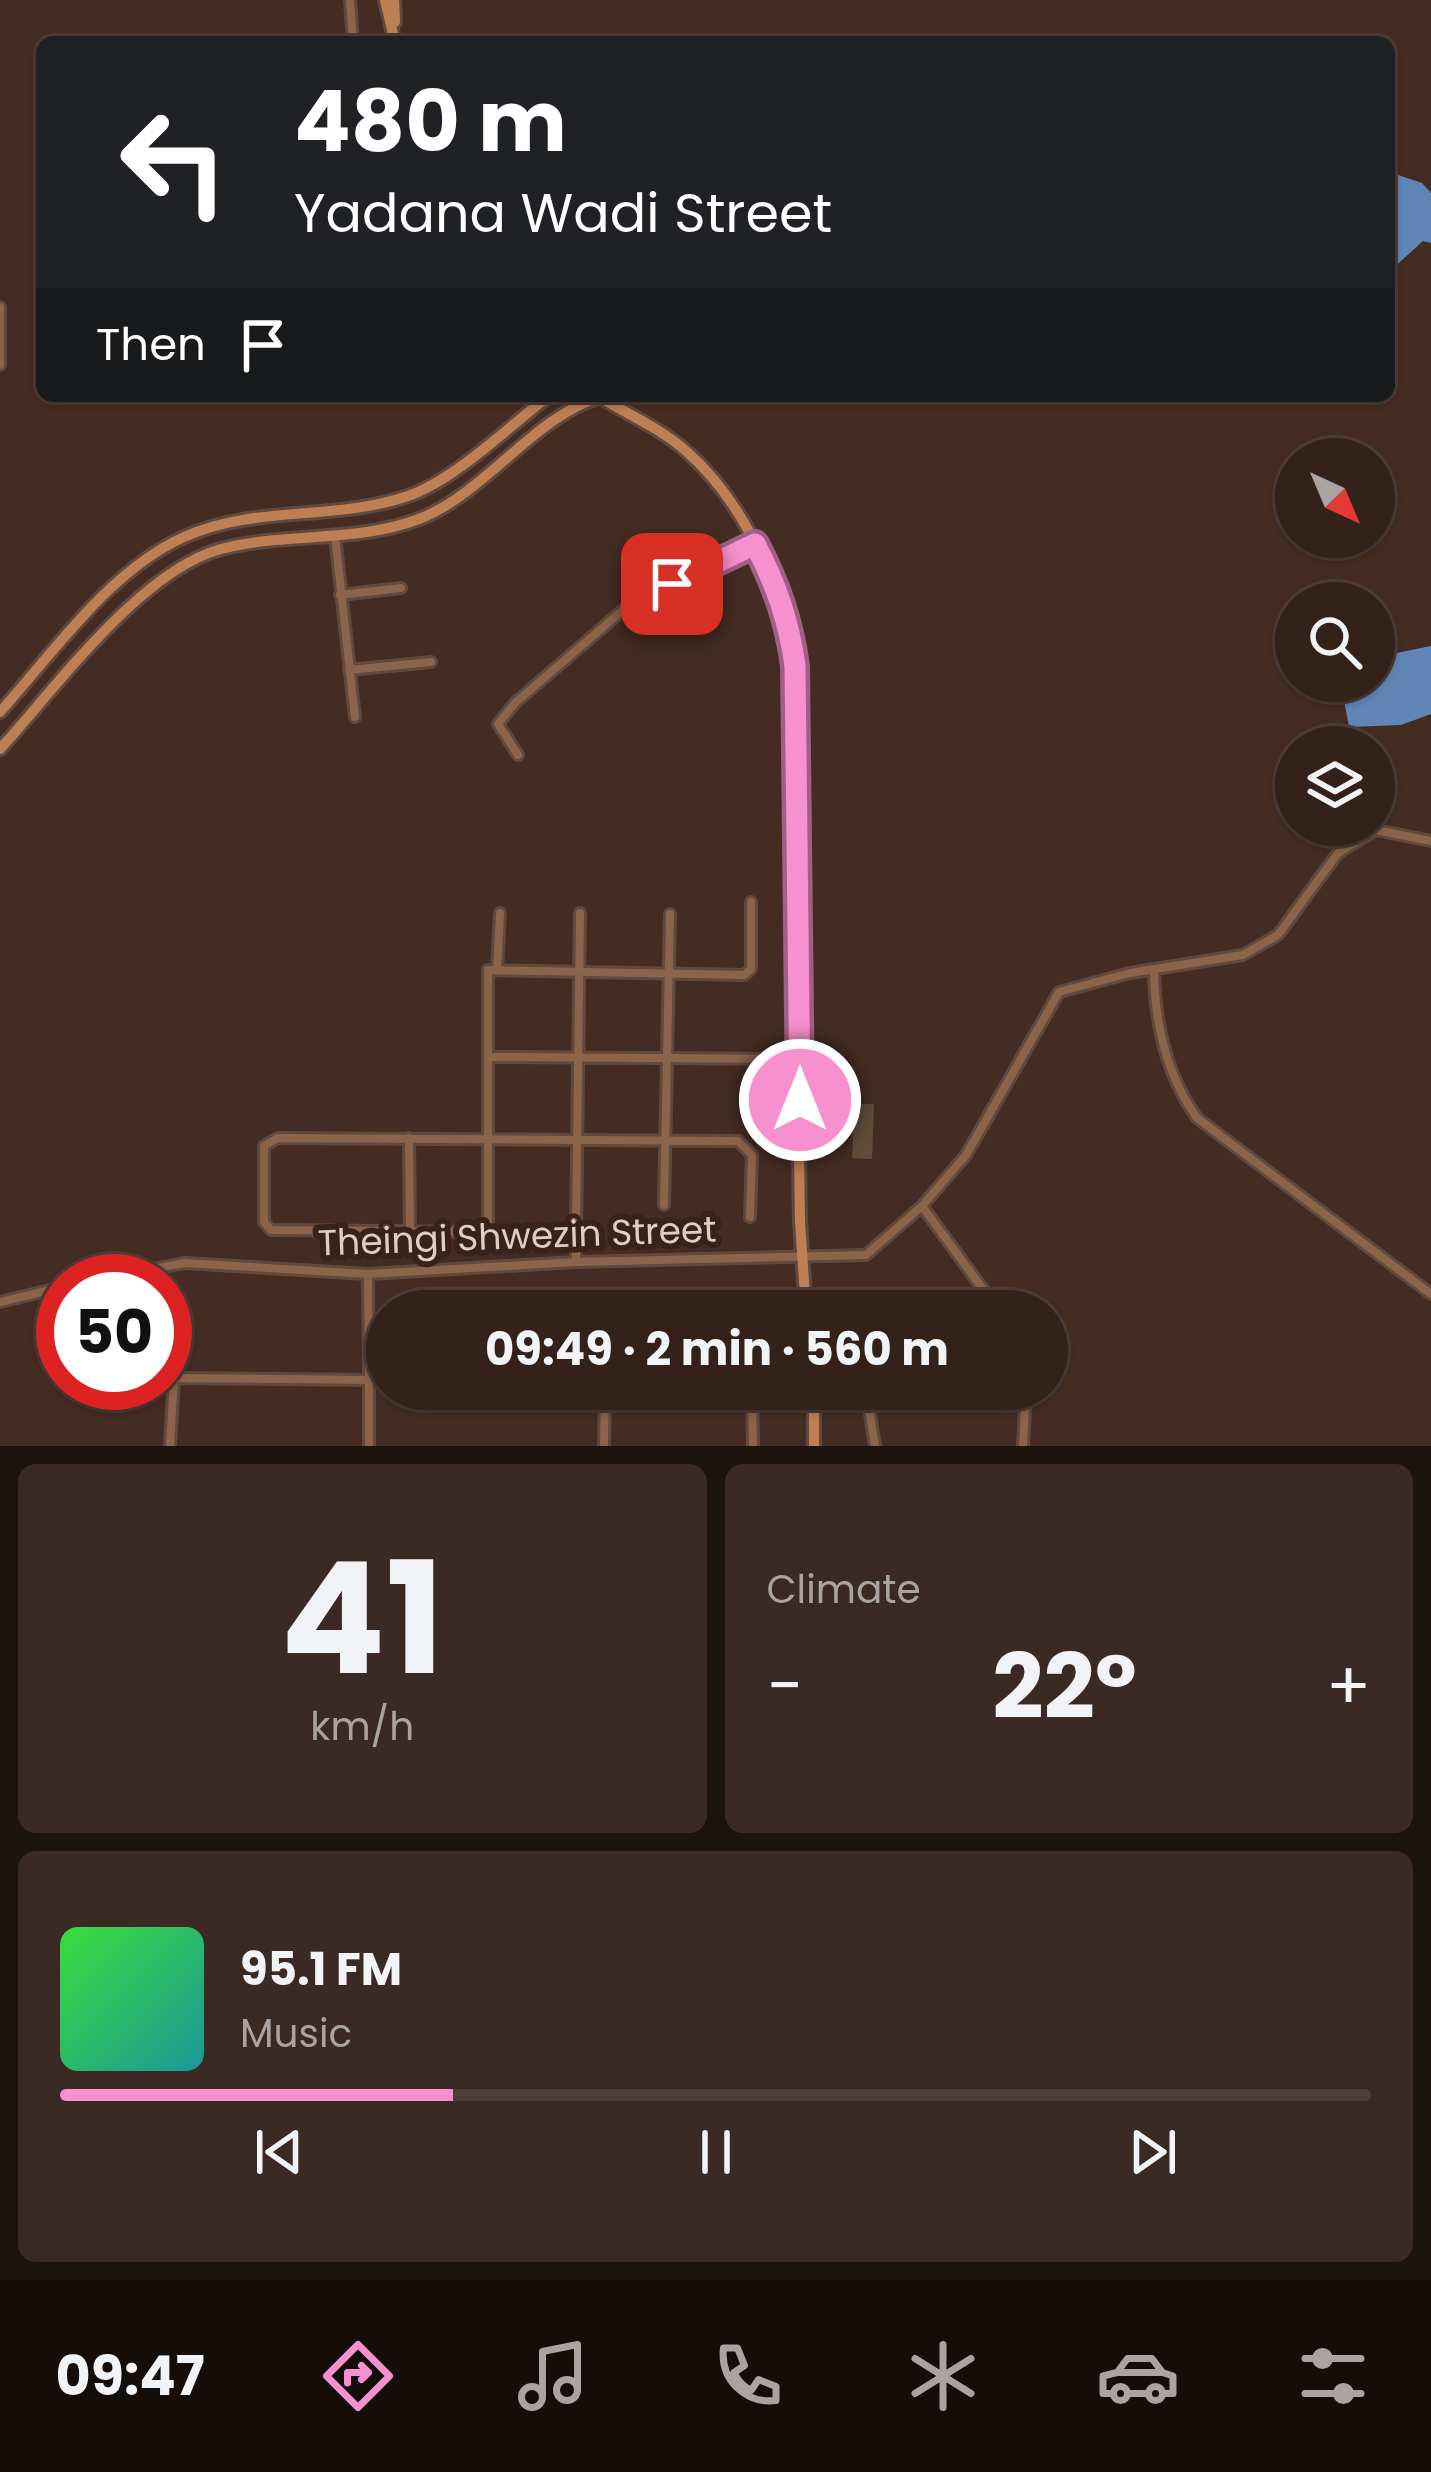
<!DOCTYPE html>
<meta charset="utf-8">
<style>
:root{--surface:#33211a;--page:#3b2923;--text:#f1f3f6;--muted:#a9a3a2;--line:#4e3e39;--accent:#f790ce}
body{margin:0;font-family:Poppins,sans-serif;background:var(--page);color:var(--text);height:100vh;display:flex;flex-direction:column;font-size:45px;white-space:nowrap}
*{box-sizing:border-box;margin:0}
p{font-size:39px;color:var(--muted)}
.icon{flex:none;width:66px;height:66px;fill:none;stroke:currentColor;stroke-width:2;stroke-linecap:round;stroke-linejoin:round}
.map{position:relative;height:1446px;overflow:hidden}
.sheet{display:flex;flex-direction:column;gap:18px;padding:18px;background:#1c120e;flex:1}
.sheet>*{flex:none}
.banner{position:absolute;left:36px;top:36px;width:1359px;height:366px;border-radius:18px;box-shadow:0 3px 9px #0004,0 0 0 3px var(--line);background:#202124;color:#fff;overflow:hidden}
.needle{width:78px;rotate:136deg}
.fabs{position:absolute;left:1275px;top:438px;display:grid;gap:24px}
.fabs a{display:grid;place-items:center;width:120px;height:120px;border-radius:50%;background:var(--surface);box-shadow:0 3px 9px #0004,0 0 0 3px var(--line);font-size:60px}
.speed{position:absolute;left:36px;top:1254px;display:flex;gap:24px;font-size:60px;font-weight:700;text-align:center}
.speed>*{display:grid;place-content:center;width:156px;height:156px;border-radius:50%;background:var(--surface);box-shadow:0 3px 9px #0004,0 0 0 3px var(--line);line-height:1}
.speed .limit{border:18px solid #d22;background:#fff;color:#111}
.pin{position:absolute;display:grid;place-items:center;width:102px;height:102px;color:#fff;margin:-51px;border-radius:24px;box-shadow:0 6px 18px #0006}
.me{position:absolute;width:132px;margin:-66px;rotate:0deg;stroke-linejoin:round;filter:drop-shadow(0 0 9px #0008)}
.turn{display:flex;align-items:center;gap:42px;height:252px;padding:0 60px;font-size:54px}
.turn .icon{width:156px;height:156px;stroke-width:2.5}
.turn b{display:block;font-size:84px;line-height:102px}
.then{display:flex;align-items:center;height:114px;padding:0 60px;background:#0003;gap:24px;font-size:45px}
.big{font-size:90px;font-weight:700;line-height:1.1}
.sheet .widget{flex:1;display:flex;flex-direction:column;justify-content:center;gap:18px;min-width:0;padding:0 42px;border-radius:18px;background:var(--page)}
.sheet .dial{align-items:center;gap:0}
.dial b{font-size:156px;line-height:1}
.song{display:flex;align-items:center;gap:36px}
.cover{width:144px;height:144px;border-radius:18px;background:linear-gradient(135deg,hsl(120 70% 55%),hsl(180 70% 35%))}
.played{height:12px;border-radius:6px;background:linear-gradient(90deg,var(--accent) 30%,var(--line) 30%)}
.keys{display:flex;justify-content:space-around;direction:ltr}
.heat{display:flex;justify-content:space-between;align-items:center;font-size:66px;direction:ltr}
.sheet .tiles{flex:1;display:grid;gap:18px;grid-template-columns:1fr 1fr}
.widget:last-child{grid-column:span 2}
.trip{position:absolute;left:366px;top:1290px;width:702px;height:120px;border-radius:60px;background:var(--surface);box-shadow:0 3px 9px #0004,0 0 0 3px var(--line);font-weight:700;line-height:120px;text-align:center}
.menu{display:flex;height:192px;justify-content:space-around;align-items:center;background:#140d0a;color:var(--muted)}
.menu .icon{width:84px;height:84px}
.menu .current{color:var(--accent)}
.menu b{font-size:54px;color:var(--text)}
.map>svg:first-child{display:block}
</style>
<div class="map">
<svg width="1431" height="1446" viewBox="0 0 1431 1446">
<rect width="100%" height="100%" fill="#442c22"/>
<path fill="#6086b7" d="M1389,172L1422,183L1431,193V243L1423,241L1389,272Z
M1431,646V714L1401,725L1349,727L1342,690L1374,681L1382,656Z"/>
<path fill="#624d3b" d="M854,1104H874L872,1159L852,1158Z"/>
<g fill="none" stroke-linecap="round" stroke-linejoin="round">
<defs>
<path id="street" d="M350,0L353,42
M0,307V365
M438,396L439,398
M335,536L355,717
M340,595L401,588
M349,670L431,662
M518,755L498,724L515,703L630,604L755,544
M580,913C579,1020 578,1127 576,1233L488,1232V970L744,975L751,969V902
M497,970L500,913
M1154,972C1155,1023 1167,1076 1197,1118L1431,1294
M491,1057L800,1059
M409,1138L410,1235
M664,1205L670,914
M922,1206L999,1311
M488,1232L271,1230L264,1222V1146L278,1138L738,1141L752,1155L750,1217
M576,1233V1262
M92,1281L184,1263L368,1274L576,1262L866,1255L922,1206L966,1155L1059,992L1130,973L1243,955L1278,935L1338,853L1376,830L1431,841
M0,1302L63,1287
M752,1389L753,1446
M815,1394L860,1396L868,1401L875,1446
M170,1446L174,1378L369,1380L368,1274
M369,1446V1380
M604,1446L605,1389
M1023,1446L1026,1389"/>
<path id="secondary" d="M385,0L395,42
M394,0L395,22
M598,396C627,414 660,428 686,451C739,497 772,569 791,635L800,1222L806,1311
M0,712C54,652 109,571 184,537C254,505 335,521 408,496C455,480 509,426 549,396
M0,749C56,688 140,571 221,549C285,532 356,543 419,519C485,494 535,415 601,397
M814,1446V1389"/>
</defs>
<use href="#street" stroke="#604940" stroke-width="14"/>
<use href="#secondary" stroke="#604940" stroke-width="16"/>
<use href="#street" stroke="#8c6449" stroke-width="8"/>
<use href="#secondary" stroke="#be7f52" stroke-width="10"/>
</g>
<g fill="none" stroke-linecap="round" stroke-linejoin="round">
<defs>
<path id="route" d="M672,584L755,544C776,584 789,621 795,666L800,1100"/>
</defs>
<use href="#route" stroke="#a15e86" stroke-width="30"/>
<use href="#route" stroke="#f790ce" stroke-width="21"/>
</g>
<g text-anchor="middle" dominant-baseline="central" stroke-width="12" stroke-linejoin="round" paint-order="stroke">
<g font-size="36" fill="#decec8" stroke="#392219">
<text transform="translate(517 1236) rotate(-2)">Theingi Shwezin Street</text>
</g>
</g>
</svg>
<div class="fabs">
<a><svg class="needle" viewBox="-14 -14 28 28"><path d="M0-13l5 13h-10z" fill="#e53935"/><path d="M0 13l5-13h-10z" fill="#a9a3a2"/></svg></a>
<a><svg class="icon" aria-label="search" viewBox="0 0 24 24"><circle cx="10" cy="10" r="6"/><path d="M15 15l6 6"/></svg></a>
<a><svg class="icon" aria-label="layers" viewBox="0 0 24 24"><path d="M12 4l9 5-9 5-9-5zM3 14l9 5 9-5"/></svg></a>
</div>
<div class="speed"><div class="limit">50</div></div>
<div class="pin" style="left:672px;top:584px;background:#d93025"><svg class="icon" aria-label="arrive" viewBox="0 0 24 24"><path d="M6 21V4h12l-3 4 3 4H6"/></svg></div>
<svg class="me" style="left:800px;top:1100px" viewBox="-20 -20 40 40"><circle r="17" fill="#f790ce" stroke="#fff" stroke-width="3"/><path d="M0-11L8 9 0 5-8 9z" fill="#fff"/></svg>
<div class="trip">09:49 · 2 min · 560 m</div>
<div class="banner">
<div class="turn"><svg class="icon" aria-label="left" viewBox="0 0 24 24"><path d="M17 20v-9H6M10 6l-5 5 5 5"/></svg><div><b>480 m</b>Yadana Wadi Street</div></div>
<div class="then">Then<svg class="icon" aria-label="arrive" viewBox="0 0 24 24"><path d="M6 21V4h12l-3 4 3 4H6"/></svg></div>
</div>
</div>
<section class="sheet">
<div class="tiles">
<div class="widget dial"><b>41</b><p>km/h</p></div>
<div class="widget"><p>Climate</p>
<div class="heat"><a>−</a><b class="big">22°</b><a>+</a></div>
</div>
<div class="widget">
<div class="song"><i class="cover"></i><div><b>95.1 FM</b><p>Music</p></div></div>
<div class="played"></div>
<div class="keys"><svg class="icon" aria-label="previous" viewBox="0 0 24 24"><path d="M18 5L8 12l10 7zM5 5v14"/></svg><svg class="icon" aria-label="pause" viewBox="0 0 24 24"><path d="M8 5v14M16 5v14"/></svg><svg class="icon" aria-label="next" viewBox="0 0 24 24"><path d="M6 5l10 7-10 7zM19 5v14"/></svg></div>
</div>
</div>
</section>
<nav class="menu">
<b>09:47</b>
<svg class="icon current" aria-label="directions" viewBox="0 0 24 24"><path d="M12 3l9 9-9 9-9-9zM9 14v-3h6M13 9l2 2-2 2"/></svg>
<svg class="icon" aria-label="music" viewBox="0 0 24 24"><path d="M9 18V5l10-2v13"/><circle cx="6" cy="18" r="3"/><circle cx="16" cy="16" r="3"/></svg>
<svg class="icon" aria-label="phone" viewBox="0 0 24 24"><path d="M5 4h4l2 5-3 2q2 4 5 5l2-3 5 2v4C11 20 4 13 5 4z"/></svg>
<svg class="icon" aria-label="climate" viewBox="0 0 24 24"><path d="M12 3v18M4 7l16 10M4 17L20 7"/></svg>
<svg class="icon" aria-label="car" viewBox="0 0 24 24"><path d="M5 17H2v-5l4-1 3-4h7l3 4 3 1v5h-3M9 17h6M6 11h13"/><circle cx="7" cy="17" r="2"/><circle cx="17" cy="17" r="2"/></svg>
<svg class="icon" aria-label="filters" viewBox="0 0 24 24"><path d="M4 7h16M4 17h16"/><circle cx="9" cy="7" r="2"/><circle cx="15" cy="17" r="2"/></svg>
</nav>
